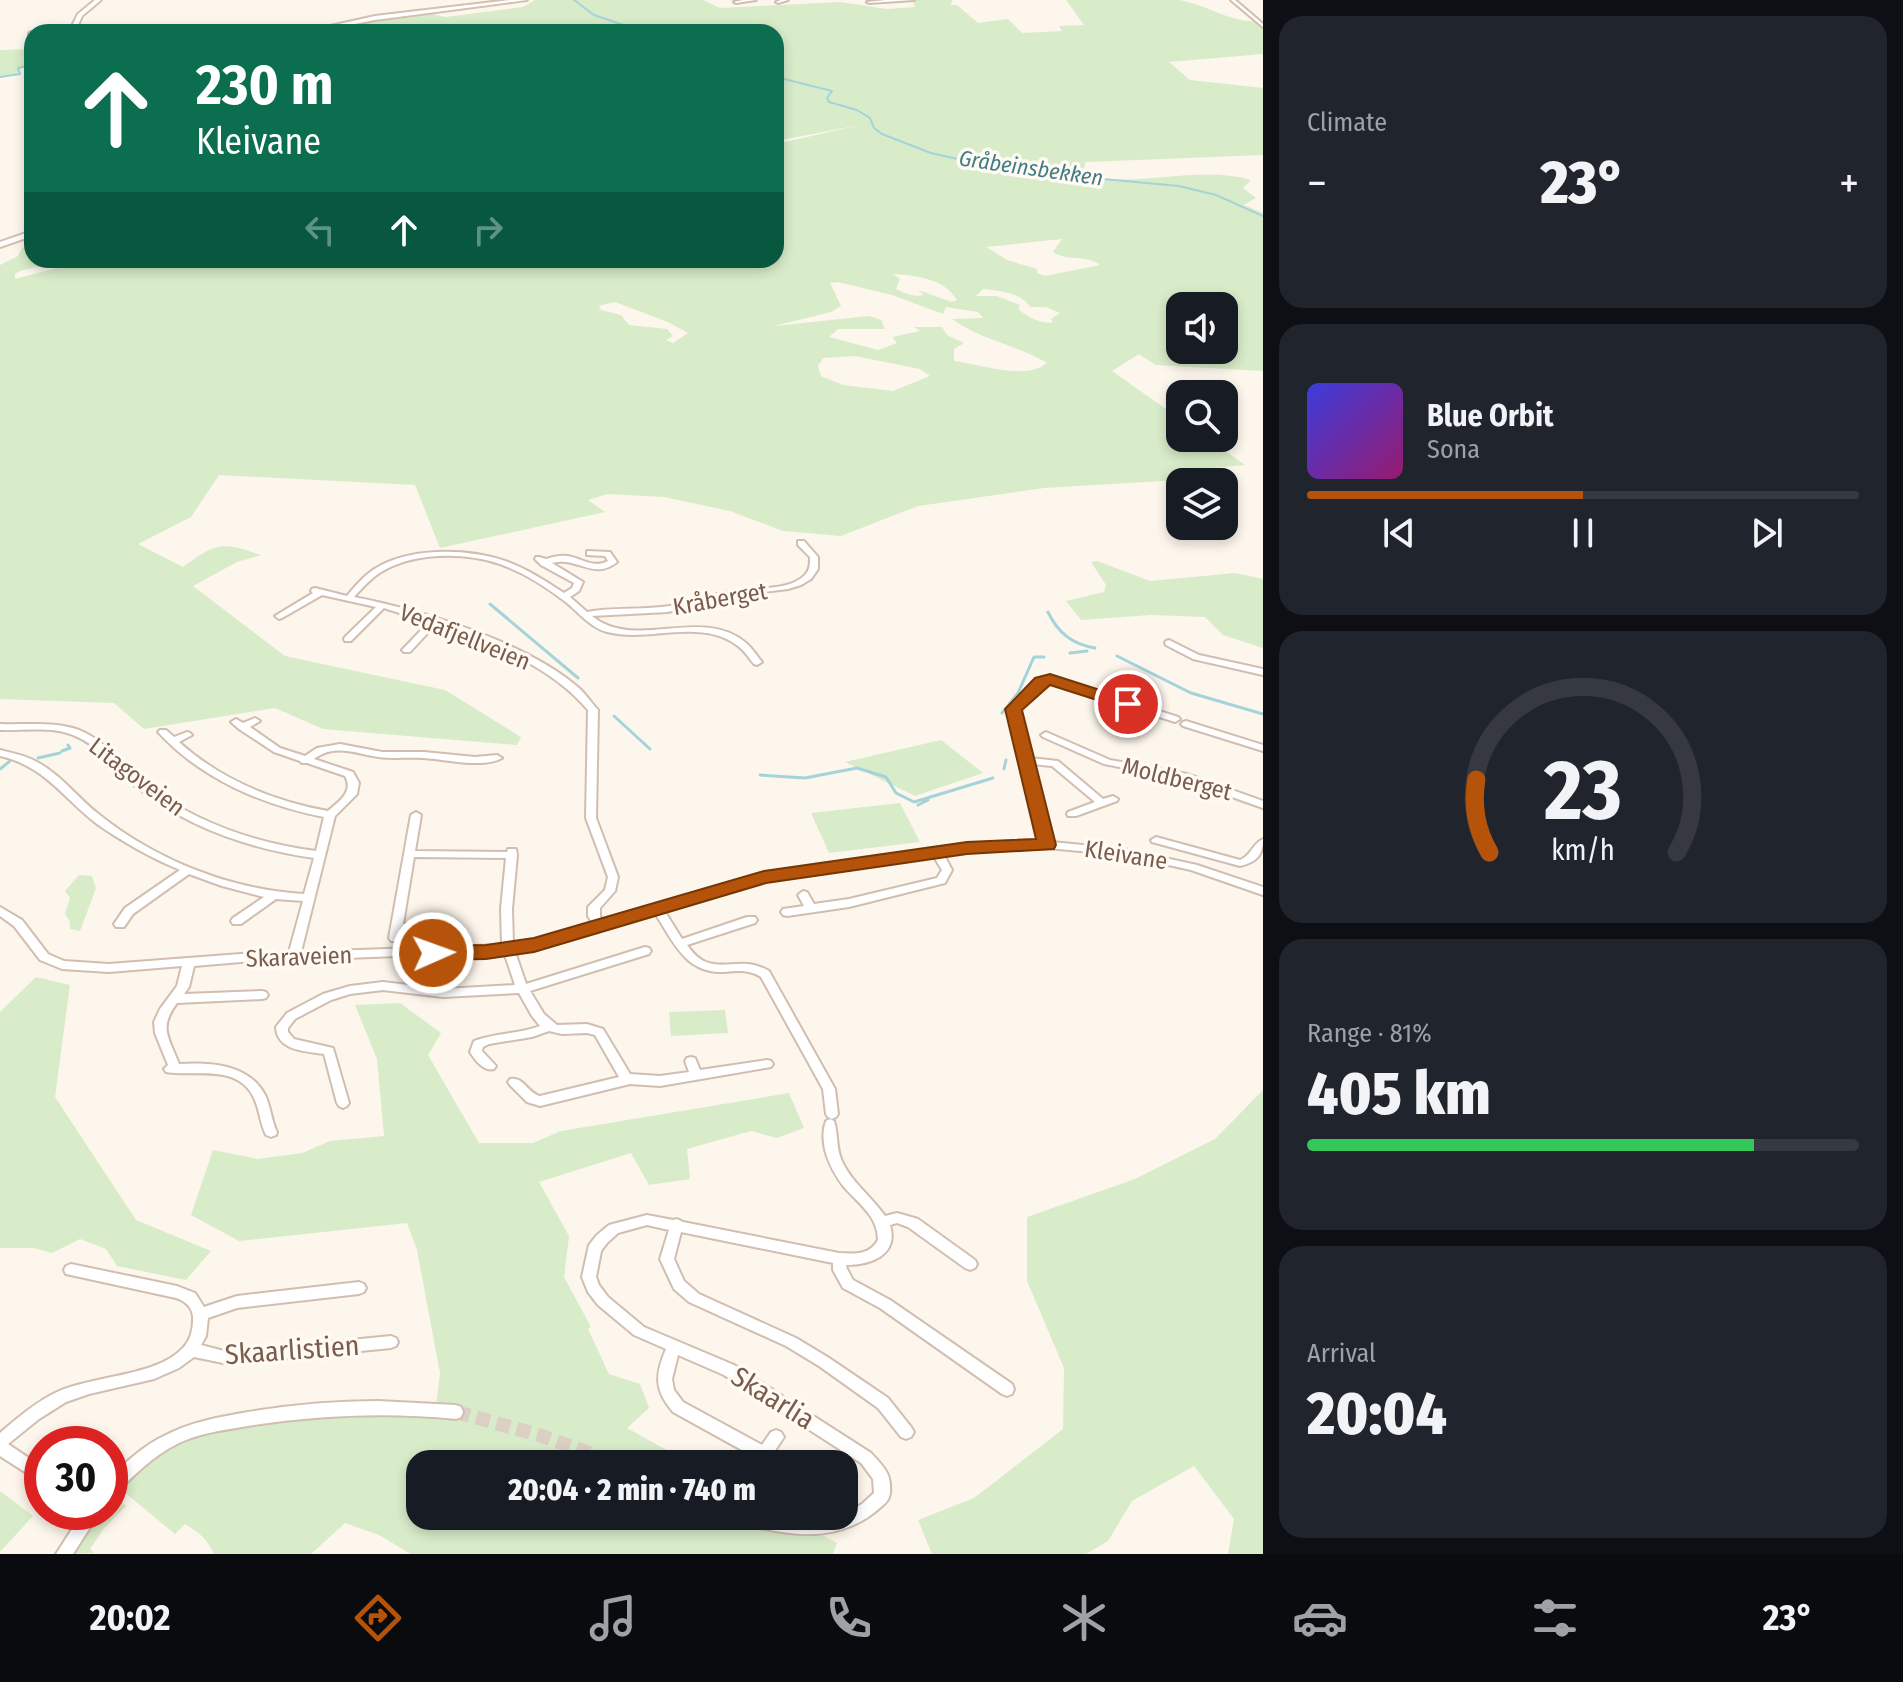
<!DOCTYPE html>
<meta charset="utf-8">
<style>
:root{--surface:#171b24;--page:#20242c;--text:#f1f3f6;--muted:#9ea1a6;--line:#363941;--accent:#b45309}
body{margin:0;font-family:"Fira Sans Condensed",sans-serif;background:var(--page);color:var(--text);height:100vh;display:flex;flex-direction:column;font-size:30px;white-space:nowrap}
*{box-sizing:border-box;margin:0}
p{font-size:26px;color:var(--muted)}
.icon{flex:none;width:44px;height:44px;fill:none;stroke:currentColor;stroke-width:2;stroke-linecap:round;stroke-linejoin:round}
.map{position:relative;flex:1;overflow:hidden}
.panel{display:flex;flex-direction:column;gap:16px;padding:16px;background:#0d0f14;width:640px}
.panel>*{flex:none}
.banner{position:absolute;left:24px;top:24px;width:760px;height:244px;border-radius:24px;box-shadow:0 4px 12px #0003;background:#0b6e4f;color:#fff;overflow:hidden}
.fabs{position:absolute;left:1166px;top:292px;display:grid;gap:16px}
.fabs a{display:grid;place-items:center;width:72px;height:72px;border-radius:16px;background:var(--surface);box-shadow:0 4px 12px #0003;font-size:40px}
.speed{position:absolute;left:24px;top:1426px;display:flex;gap:16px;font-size:40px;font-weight:700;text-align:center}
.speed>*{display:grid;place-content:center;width:104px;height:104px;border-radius:50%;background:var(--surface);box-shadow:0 4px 12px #0003;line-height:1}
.speed .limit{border:12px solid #d22;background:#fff;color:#111}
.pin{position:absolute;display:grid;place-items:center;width:68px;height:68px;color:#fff;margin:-34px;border:4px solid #fff;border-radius:50%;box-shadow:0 2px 8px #0007}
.me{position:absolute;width:88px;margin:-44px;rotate:88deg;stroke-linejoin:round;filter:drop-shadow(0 0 6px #0008)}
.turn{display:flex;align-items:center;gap:28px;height:168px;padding:0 40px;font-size:36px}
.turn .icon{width:104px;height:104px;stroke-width:2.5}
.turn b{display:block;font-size:56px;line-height:68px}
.lanes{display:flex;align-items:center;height:76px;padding:0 40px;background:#0003;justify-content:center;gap:40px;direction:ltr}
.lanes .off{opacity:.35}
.big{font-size:60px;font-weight:800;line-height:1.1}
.panel .tile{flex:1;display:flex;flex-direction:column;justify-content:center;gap:12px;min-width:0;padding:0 28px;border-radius:24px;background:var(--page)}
.panel .dial{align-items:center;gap:0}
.dial svg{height:208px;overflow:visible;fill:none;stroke:var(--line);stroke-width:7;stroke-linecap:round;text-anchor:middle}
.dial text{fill:var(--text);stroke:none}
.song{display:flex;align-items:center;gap:24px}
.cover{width:96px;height:96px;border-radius:12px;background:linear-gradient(135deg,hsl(240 70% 55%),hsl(320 70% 35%))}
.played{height:8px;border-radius:4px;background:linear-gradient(90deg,var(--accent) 50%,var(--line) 50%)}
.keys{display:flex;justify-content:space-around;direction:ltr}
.heat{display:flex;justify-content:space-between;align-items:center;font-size:44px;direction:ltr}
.charge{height:12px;border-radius:6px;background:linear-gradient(90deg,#34c759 81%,var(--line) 0)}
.trip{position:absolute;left:406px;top:1450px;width:452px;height:80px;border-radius:24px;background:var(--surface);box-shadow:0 4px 12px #0003;font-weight:800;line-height:80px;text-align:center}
.tab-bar{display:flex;height:128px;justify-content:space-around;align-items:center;background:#090b0e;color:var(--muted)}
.tab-bar .icon{width:56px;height:56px}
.tab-bar .active{color:var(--accent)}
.tab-bar b{font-size:36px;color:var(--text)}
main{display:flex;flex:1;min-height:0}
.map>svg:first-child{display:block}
</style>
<main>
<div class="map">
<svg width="1263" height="1554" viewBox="0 0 1263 1554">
<rect width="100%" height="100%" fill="#fdf6ec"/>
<path fill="#d8ecc9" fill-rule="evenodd" d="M535,0H703L720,8L840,2L887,9L915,7L912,0H952L951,5H957L978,23L1008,19L1022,33L1062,31L1059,26L1084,25L1066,0C1101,0 1145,0 1179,0C1205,4 1231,23 1257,21L1263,26V54L1169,62L1190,80L1263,88V155L1086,162L1082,174C1136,190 1196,164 1251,180L1243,188L1256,198L1244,205L1263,213V371L1156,365L1139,354L1112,371L1180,419V438H1207L1245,465L1201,469L1179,480L1044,488L918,506L841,536L783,531L730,511L664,497L607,494L588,500L605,512L440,548L415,485L219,475L191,517L138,544L183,567C216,543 221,541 261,555L237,562L193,586L285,656L445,690L521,737L517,745L323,729L275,708L144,729L114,703L0,699V265L18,256L22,248L32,244V260H64L20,271L15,274V279L87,260H776V144L860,125L776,141V32H337L329,25L412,11L411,9L445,17L523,7ZM1062,239L1053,252C1068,262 1085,254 1100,265L1045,276L1037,273V269L1007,260L986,247ZM893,274C915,275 945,279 957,300L952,302L918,290L924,295C914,297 905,294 896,289L900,279ZM838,282L892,295L943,314L946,307L978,312L983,318L952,319C981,340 1017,345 1047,363C1026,381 979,364 954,361V349L964,343L947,335L942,327H914L920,331L892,337L897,343L878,350L829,337L838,329H885L881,320L869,316L774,326L831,312L841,306L830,283ZM983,289C1000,291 1020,292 1030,307H1046L1060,313L1051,319L1053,322C1043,325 1024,316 1018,308L1020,305L997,296H976ZM615,302L668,322L688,333L673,343L666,340L673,336L667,329L629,325L621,315L601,310L599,306ZM1180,306H1224V350H1180ZM855,356L920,369L930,376L893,391L843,385L821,376L818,366L823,358Z
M32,49V65L20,68L16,75L0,78V50Z
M1097,561L1150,581L1235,573L1263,579V648L1223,635L1205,617L1151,615L1081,620L1066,601L1104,592L1106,585L1091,562Z
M941,740L983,773L915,796L845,762Z
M900,803L920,842L829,853L811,813Z
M79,875L92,876L96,888L80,931L70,929V922L65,914L70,898L65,891Z
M36,977L70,985L55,1097L136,1220L211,1251L186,1280L117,1266L106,1249L80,1239L52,1253L34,1248H0V1012Z
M400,1003L441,1033L428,1055L479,1143H533L561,1131L789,1093L804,1128L777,1138L751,1131L687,1149L690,1179L649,1185L631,1153L539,1182L569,1236L564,1277L591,1327L588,1329L609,1374L640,1384L649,1408L627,1428L692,1464H420V1516H787L837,1543L833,1554H411L379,1535L345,1523L311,1554H214C207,1539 200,1533 185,1524L175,1534L118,1487C191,1406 334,1412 435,1413L440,1373L417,1250L407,1223L239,1241L191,1215L213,1150L258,1159L302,1153L330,1141L384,1136L377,1059L355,1005Z
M725,1010L728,1033L671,1036L669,1012Z
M1263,1090V1554H1228L1234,1519L1194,1466L1132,1501L1108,1541L1086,1554H932L918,1520L974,1498L1063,1429L1064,1368L1027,1281V1217L1135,1179L1215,1139Z
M0,1491L33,1516L0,1552Z
M114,1493L126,1506L105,1527L90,1549L94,1553L72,1554L101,1512H110V1499Z"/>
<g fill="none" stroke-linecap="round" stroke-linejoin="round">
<path stroke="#a5d3da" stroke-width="2" d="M574,0L594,15L644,32
M0,77L20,74L18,68L32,65
M776,77L832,91L827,98L829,102L857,110L870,118L874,128L882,134L931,153L1006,170L1179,186L1216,195L1263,216"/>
<path stroke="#a5d3da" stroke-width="3" d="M490,604L578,678
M1048,612C1058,633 1072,644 1095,648
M1070,653L1087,651
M1117,656L1191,693L1263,714
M1002,713L1018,693L1034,657H1044
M614,716L650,749
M62,751L70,748L68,745
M38,758L60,753
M0,769L10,761
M1004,769L1006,760
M760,775L805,778L857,768L886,777L896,793L914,802L993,778
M918,805L928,800"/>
<path stroke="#dcd0c4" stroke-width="14" stroke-dasharray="14 7" stroke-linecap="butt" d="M456,1412L539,1435L620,1464"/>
<defs>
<path id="street" d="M743,0H756L736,3L734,2Z
M781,0H788L778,3L776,2Z
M886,0H914L869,3L867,2Z
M1231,0H1235L1263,24V27Z
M31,32H32V42L30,41L29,33Z
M798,541H804L818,557V569L811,579L801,585L788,589L726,597L668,612L592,616C636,652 701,605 746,643C752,648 757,656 762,662L757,665L754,664C749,658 744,650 738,646C701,617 649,643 607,632C589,627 578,611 563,600C545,586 522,572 500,564C464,552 414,552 381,572C371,578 362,588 354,597C422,610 529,643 580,689C586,695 591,702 596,708L598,710L596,818L618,877L615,891L600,908V916L602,920L756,875L985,843L1041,842L1010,719L1013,704L1038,680L1050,676L1178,717L1180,719L1175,722L1172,721L1050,682L1044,684L1021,707L1020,719L1030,758L1058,761L1103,799L1113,796L1118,799L1117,801L1076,816H1068L1067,814L1068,812L1095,802L1052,766L1031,764L1052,842L1124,849L1197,865L1263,887V895L1191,870L1124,855L1047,848L985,849L944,855L952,870L945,883L849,907L787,916L783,915L781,912L783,909L804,906L798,895L803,891L807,892L814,904L849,899L937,878L942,870L934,857L757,882L664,910L682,939L747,917H755L757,920L755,923L687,945C692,952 698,959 706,962C727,970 743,956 769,971L835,1089L838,1114L836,1117L832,1119L828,1117L826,1114L823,1089L761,977C748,969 737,971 723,972C684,973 673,940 654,912L603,929L515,952L526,984L645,947L649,948L651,951L649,954L530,991L544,1014L557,1025L587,1024L603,1029L630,1074L660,1076L689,1072L685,1061L687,1058L691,1057L695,1058L700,1070L767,1060L771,1061L773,1064L771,1067L660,1086L630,1084L540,1106L527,1102L510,1085L508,1082L510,1079C523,1076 528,1093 540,1096L619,1077L595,1035L587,1033L562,1034L549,1031L532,1037L489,1044L483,1047L482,1051L496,1066L494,1069C484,1072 475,1060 470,1052L474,1041C495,1033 519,1034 540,1026L532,1016L519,993L443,997L383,990L350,994L331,1000L295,1019L288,1028V1032L294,1039L333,1048L349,1103L347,1106L343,1108L339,1106L337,1103L324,1054C305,1051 277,1051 276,1027L287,1013L323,994L350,986L383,982L443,989L515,985L504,952L241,962L194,966L189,987L184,994L262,991L266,992L268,995L266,998L262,999L177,1003C158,1028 169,1038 179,1064C210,1062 249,1064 265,1095C271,1107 271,1120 277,1132L276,1135L271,1137L266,1135C260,1123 260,1111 254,1098C238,1063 194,1077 166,1072L164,1069L168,1065L155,1033L154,1022L160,1009L177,986L182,966L109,972L62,969L40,960L14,926L0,916V907L22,920L48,954L64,961L109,964L241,954L289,952L303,901L276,899L241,924H233L231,921L233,918L264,897L222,886L189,874L133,914L124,927H116L114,924L125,908L180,870C151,858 123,842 97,824C63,798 45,766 0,756V750C12,753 24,755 35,761C61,774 78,799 101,816C158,861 232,890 304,894L314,858C251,849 189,828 139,789C116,772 100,745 73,735C51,726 24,731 0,730V724C26,725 54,721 79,730C107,741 123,767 146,785C195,822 254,843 316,851L324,817C263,805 201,779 158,732L160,730H166L174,737L187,732L190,733L192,735L179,742C220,779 273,801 328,811C339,801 354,792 345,776L307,763H302L300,761L274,752L239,729L231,722L236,719L243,723L255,718L260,721L250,727L280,748L305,756L317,748L340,744L382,752H424L475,757L497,755L502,758C483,769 445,759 423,758C408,757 393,759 379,757C356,754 335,743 314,759L353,772L359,783L357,794L335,816L301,952L502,945L501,909L506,858L414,857L403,924H418L420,927L418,930L402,931L399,941H391L389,938L411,815L416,812L421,815L415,851L507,852L508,849H516L517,855L512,909L513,944H520L592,923L588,916V907L605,890L608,877L586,818L588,710C550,665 491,643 436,624L410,652H404L402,650L404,648L429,622L390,610L384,608L351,641H345L344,639L345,637L376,607L322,595L282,618L279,619L275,616L313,593L311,591L312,589L315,588L347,596C355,586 363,577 373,570C407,547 467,548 505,561C526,568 545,581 564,593L572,588L574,583L541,565L535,559L536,557H539L546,559C553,557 559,555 567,556C582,558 593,569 608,561L605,556L587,555V551L610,552L617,562C593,581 578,556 552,563L583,582L579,591L570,597L587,612C612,607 636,610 661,607C684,605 705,596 728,592C750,587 789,592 805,575C810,570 810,564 810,557L798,545Z
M1169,640L1199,655L1263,669V675L1193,659L1166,645L1165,643L1166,641Z
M1186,721L1263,745V751L1183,726L1181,724L1183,722Z
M1046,732L1110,760L1187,774L1263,801V808L1181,779L1104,764L1043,737L1041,735Z
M1156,837L1240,860C1251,856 1253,843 1263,839C1263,856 1256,862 1240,866L1152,842L1151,840Z
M830,1119L834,1121C838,1133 836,1146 841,1159C850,1181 871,1196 885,1216L897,1213L918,1219L975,1260L977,1264L975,1268L970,1270L965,1268L908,1227L897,1223L890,1225C899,1255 871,1265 846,1265L847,1269L853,1280L890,1300L1012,1384L1014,1389L1012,1394L1007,1396L1002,1394L880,1308L843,1288L833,1270V1263L681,1232L674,1259L684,1281L699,1294L796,1338L829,1358L888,1398L911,1427L914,1432L911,1437L906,1439L901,1437L878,1408L819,1366L786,1346L689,1302L674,1289L660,1259L669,1230L647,1225L618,1233L607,1243L601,1251L596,1277L599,1285L608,1297L644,1327L734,1365L871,1453C877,1460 887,1469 889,1478C890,1483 891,1492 889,1497C888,1501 885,1503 882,1506C864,1523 840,1533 815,1534C790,1535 766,1530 742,1523L736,1521L734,1516H775L816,1519L844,1516V1514L862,1504L874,1493L873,1479L861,1463L724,1375L678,1355L672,1379L674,1390L683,1402L762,1445L771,1432L776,1430L781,1432L784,1437L774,1452L786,1459L789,1464H767L673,1412C654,1390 655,1375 666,1349L634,1335L598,1305L588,1292L582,1277L589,1245L597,1235L609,1225L647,1215L673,1220L677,1219L683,1222L839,1253C855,1254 870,1255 878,1240C878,1216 858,1203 844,1187C830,1169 818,1143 826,1121Z
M71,1264L177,1286L195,1293L204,1307L237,1296L359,1282L364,1284L366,1288L364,1292L359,1294L237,1308L208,1318L206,1336L201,1345L228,1352L391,1336L396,1338L398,1342L396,1346L391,1348L228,1364L194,1357L179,1368L154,1379L89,1394L66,1402L39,1419L8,1444L42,1467V1483L0,1456V1433C17,1418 35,1403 55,1393C92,1375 156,1377 183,1348C190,1341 193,1330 193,1320C194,1309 186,1301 176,1298L66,1274L64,1270L66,1266Z
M378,1401L456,1405L461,1407L463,1412L461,1417L456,1419C386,1412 318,1415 248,1426C224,1430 199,1433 177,1444C153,1456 134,1475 115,1494L110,1496V1478C126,1462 143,1446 164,1436C190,1422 219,1417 248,1412C291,1405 334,1401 378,1401Z
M83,1512H100L73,1554H56Z"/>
<path id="secondary" d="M95,0H101L82,16L75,32H69L78,14Z
M510,0H527L375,20L315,32H303L375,16Z
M32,231V236L0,247V242Z"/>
</defs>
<use href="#street" stroke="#d1beb0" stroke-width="4"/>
<use href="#secondary" stroke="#d6c0b0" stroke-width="4"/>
<use href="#street" fill="#fff" fill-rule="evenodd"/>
<use href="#secondary" fill="#fff" fill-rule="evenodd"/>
</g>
<path fill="#b45309" stroke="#753606" stroke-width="2" d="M1050,674L1134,701L1137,704L1128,710L1050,685L1022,710L1056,845L1054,849L967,854L766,883L534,952L486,959L433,960L426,958L423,953L426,948L433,946L486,945L534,938L764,871L967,842L1036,839L1005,709L1035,678Z"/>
<g text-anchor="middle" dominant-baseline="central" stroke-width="7" stroke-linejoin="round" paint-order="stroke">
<g font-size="22" font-style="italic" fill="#437c86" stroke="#fffaf3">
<text transform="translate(1031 168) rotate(8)">Gråbeinsbekken</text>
</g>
<g font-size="24" fill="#7a5c4d" stroke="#fffaf3">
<text transform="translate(720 599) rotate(-10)">Kråberget</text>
<text transform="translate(465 637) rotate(22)">Vedafjellveien</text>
<text transform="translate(137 777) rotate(37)">Litagoveien</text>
<text transform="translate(1177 779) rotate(14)">Moldberget</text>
<text transform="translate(1126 855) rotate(9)">Kleivane</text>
<text transform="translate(299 957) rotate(-2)">Skaraveien</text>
</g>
<g font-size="28" fill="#7a5c4d" stroke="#fffaf3">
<text transform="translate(292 1350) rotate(-4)">Skaarlistien</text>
<text transform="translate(773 1398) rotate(32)">Skaarlia</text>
</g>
</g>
</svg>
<div class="fabs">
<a><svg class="icon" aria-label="sound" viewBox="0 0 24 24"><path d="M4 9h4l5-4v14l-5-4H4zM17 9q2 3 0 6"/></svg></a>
<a><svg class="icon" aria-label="search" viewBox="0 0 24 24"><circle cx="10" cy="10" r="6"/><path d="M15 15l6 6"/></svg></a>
<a><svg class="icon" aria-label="layers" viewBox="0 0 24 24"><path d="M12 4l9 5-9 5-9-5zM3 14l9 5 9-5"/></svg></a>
</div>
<div class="speed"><div class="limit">30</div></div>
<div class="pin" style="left:1128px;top:704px;background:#d93025"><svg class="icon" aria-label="arrive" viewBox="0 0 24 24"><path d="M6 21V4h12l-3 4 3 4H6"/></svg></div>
<svg class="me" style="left:433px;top:953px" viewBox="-20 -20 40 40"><circle r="17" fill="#b45309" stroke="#fff" stroke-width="3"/><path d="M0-11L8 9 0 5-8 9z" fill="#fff"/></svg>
<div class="trip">20:04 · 2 min · 740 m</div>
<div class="banner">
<div class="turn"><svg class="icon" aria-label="ahead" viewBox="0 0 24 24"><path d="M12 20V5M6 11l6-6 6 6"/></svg><div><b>230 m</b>Kleivane</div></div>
<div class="lanes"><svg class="icon off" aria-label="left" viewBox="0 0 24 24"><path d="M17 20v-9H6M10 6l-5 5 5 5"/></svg><svg class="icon" aria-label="ahead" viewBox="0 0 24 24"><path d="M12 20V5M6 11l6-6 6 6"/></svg><svg class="icon off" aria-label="right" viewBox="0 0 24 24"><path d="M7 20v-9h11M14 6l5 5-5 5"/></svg></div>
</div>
</div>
<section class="panel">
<div class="tile"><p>Climate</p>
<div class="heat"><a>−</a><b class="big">23°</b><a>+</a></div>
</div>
<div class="tile">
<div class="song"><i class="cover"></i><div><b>Blue Orbit</b><p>Sona</p></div></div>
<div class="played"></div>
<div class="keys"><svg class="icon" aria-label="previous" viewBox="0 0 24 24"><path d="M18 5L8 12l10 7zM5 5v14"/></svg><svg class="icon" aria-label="pause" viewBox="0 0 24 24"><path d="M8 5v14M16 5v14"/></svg><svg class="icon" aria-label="next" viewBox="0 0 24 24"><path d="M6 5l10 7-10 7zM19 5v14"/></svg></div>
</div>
<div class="tile dial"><svg viewBox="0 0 100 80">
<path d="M14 69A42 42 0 1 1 86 69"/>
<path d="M14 69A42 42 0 0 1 9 41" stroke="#b45309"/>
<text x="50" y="56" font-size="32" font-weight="700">23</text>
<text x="50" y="72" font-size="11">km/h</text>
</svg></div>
<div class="tile"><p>Range · 81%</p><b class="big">405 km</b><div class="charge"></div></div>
<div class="tile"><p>Arrival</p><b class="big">20:04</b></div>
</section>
</main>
<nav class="tab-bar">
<b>20:02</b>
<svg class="icon active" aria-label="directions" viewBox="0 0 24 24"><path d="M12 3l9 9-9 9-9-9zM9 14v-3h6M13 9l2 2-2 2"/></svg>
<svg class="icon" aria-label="music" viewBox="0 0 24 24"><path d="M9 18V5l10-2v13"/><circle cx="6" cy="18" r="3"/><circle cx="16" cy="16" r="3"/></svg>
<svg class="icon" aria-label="phone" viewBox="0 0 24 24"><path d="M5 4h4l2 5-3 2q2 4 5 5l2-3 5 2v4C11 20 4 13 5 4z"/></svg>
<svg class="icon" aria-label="climate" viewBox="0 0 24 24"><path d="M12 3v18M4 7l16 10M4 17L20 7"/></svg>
<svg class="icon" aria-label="car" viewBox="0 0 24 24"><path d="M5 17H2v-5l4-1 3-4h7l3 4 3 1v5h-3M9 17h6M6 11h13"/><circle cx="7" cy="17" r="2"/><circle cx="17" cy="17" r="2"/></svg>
<svg class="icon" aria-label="filters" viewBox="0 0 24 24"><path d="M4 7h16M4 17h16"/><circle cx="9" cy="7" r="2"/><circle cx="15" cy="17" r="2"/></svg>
<b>23°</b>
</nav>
